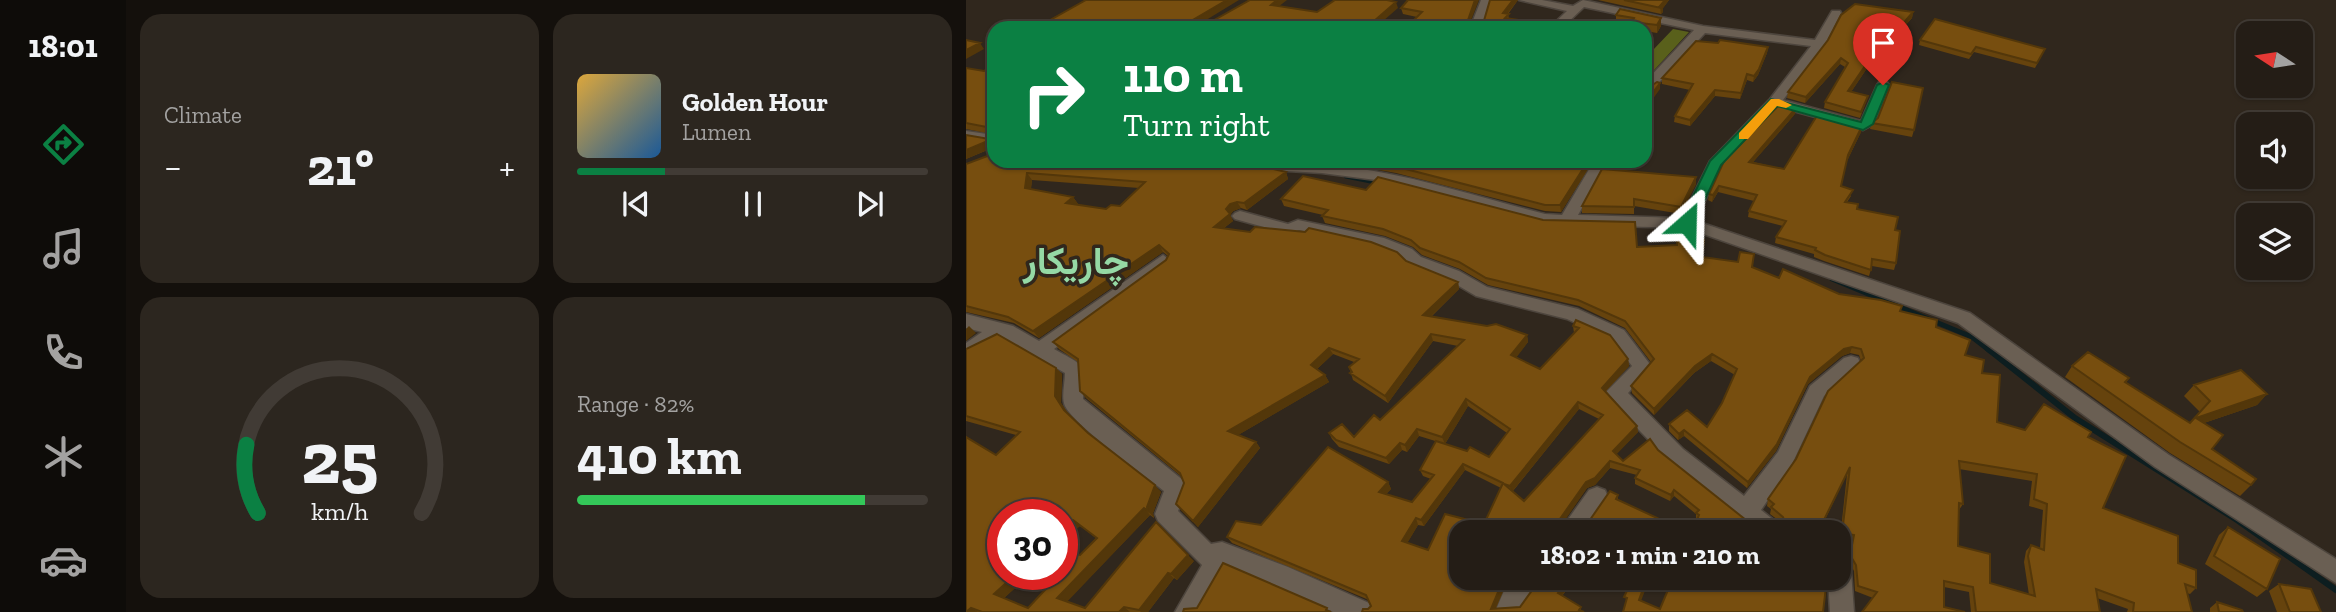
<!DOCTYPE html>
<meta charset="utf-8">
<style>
:root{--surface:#241d16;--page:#2c261f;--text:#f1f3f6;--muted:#a3a2a1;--line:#413b35;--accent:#0b8043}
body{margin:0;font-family:"Zilla Slab",Vazirmatn,serif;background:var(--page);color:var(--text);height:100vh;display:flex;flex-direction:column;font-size:26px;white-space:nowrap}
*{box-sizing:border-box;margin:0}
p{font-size:23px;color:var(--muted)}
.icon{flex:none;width:38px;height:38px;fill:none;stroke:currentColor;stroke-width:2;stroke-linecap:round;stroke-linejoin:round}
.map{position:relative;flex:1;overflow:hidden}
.details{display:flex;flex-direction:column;gap:14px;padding:14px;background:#14100c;width:840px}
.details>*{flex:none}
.hud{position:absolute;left:21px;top:21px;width:665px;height:147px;border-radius:21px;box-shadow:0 2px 5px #0004,0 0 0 2px var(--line);background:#0b8043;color:#fff;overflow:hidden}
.needle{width:46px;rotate:282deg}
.controls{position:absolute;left:1270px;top:21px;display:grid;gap:14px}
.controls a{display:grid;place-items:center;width:77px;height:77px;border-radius:14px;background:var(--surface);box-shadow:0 2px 5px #0004,0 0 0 2px var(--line);font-size:35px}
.speed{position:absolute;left:21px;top:499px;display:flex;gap:14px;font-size:35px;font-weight:700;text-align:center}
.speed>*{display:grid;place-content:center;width:91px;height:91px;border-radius:50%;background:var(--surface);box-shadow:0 2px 5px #0004,0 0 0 2px var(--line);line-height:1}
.speed .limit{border:10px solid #d22;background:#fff;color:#111}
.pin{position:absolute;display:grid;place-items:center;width:60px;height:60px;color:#fff;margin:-72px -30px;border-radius:50% 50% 50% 0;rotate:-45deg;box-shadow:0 0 7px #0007}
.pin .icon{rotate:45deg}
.me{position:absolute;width:77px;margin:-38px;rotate:25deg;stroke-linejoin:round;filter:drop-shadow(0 0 5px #0008)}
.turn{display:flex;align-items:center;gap:24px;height:147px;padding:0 21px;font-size:32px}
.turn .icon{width:91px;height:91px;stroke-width:2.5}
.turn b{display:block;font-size:49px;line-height:60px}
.big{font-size:52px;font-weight:700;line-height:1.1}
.details .tile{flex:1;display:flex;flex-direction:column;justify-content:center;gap:10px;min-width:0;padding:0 24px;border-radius:21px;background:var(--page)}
.details .dial{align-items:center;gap:0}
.dial svg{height:182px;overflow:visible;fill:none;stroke:var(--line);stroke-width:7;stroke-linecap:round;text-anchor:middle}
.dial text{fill:var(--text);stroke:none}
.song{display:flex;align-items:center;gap:21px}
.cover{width:84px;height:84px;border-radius:10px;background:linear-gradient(135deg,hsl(40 70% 55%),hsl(210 70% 35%))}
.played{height:7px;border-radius:4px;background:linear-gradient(90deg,var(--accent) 25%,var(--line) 25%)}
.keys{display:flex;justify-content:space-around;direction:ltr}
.heat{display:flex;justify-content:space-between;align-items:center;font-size:38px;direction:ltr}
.charge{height:10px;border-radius:5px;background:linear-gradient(90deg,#34c759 82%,var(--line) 0)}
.details .tiles{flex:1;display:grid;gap:14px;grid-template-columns:repeat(2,1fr)}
.trip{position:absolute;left:483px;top:520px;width:402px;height:70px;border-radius:21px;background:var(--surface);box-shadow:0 2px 5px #0004,0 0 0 2px var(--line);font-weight:700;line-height:70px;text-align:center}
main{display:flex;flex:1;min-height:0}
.dock{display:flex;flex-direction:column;width:126px;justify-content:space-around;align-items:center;background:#0e0c09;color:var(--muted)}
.dock .icon{width:49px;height:49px}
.dock .active{color:var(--accent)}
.dock b{font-size:32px;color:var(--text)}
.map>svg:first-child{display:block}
</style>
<main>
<nav class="dock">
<b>18:01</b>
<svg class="icon active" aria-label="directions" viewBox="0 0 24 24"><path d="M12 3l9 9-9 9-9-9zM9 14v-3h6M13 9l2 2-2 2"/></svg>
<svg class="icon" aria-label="music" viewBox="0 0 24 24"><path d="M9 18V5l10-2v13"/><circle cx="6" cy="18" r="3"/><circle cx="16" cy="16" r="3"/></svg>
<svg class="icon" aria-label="phone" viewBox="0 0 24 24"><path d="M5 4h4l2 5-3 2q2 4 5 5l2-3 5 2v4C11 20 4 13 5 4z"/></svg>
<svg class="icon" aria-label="climate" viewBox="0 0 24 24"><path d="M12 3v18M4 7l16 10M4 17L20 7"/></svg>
<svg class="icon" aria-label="car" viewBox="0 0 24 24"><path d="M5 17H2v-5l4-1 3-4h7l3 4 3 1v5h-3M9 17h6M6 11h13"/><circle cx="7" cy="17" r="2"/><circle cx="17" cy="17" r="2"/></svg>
</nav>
<section class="details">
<div class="tiles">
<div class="tile"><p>Climate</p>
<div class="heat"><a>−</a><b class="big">21°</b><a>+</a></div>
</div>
<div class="tile">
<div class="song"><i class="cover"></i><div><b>Golden Hour</b><p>Lumen</p></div></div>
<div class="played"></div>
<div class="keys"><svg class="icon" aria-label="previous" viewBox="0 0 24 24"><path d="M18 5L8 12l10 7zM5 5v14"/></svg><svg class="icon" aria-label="pause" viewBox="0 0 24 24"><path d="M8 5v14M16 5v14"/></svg><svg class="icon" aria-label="next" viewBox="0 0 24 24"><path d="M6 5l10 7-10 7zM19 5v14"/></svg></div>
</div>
<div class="tile dial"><svg viewBox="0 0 100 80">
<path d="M14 69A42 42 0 1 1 86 69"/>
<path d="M14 69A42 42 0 0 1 9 39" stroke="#0b8043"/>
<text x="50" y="56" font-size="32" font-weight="700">25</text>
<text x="50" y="72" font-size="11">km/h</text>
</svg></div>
<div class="tile"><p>Range · 82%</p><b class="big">410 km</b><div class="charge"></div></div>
</div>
</section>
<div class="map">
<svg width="1370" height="612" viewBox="0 0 1370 612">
<rect width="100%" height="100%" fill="#30271d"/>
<path fill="#59601b" d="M707,29L723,32L679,80V50H687Z"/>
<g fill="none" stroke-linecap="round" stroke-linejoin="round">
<path stroke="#0d1e20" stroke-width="5" d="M182,161L217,164
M380,176L415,183
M866,279L1006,337L1024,351"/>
<path stroke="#0d1e20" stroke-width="6" d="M1022,349L1109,418L1271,520L1370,590"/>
<defs>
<path id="minor" d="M515,0H525L516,28H504Z
M553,0H576L607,6L617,0L737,26L849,40L866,11H874L875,13L859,44L817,100L895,121L911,85L913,82H921L923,85L908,124L897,130L812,107L755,166L730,221L1004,313L1203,455L1370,559V583L1189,467L992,323L720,228L579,224L410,180L356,173L213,165L206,161C273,161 341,160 408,171C465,181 523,200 579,214L596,215L628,161H642L612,215L716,218L744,161L804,99L845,46L739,33L683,93L679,94V82L728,30L618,7L596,28H583L601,11Z
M0,131L28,135V143L0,139Z
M274,211L322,224L332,220L418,238L446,249L455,257L493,271L521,287L612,309L658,330L686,367L662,393L717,449L778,496L812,452L844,386L878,358L885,356L892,358L894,363L858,396L826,464L795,510L814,525L817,532H789L703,461L642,398L639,393L666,366L646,340L601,319L510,296L481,279L443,265L435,257L408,246L333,230L323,234L269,219L266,216L269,213Z
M197,255L205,261L203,265L88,349C120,367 119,362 117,399L218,481L221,488L212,511L245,544L256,542L322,567L403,603L406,612H367L261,566L235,612H209L236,565L192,521L189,514L198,491C176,473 111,428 99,406C95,398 99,383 99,373L38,338H33L0,359V343L16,332L0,328V314L47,326L73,341Z
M631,487L639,490L642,497L618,532H593L623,490Z
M873,560L881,563L885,571L888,612H864L862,578H873Z
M548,578H576C570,591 558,598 553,612H529L540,586Z"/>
</defs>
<use href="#minor" stroke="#4d453d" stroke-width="3"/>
<use href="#minor" fill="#6a5f53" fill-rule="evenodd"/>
</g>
<path fill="#66430d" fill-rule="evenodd" d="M524,0H552L542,14L543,19L580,28H440L451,17L437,14L435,8L504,23L517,24Z
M632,0H703L697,8V12L695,14Z
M947,12L946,18L927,39L922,37L885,92L902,96L900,102L894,118L858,108L859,102L879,67L874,64L839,103L821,98L822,92L862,40Z
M650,15L695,18V26L691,33L679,31V28H666V25L650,23Z
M954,40L1079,49L1069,68L1008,52L1003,59L953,45Z
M802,47L801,53L792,75L787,82L781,80L774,99L749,96L724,126L708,122L709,116L724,90L696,84V78Z
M26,66L28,67V161H144L142,162L169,167L177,163L226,168L233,162L290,165L320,172L322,179L281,210L275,208L267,211L264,215L267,221L258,228L284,232L289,227L339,232L343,228L405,242L431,252L440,261L492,282L493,289L465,317L521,326L530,324L561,335L562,342L550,357L574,369L608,333L607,326L610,320L644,335L662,359L663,366L640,391L671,426L672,432L650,454L657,461L684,439L692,450L790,528L817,527L816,523L804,514L805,509L801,506L802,499L830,459L862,391L895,361L893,355L884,353L876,356L842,384L810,451L781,488L718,436L712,440L703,431V424L721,410L741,427L756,403L769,375L745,361L728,373L688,415L666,393L665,386L685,362L659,328L613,306L522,285L494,269L456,255L447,247L419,236L359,223L356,216L357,215L318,206L315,199L337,176L400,190L412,177L577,220L669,222L671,247L710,245V233H724L738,240L736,257L772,262L774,252L788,254L786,267L813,278L817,269L873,294L915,300L936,306L934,311L971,320L970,327L1004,340L999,355L1018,360L1016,373L1034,375L1031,422L1059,430L1078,404L1125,432L1122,437L1160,456L1137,508L1212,536V563L1230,570V588L1224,594L1221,593L1226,612H1161L1162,609L1131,598L1134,612H1005L1003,592L978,587V607L999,612H896L907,598L889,591L888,571L882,560L885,541L874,539L881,474L853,532H726L731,520L730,519V514L708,496L704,501L669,484V478L671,475L644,468L629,485L621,488L593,528L619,527L644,491L652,495V500L702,523L701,532H495V578H539L541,582L530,608L554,607L575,578H610L596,596L615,607V611L618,612H396L397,609H402L405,606L403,600L266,543L261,537L270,521L295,525L362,447L422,482L425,489L420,494L446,502L465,479L457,476L454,470L470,441L501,451L504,447L523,457L541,433L502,406L479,444L453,436L441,452L436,450L423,464L373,447L366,439L363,433L376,424L388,437L408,415L414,420L492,346L467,341L422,403L387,380L383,367L388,362L367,354L351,369L359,375L363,382L272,435L290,442L294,448L232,527L210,504L218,483L215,476L120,398L114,391L112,362L93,349L87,342L200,260L202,256L197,252L73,338L48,323L0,312V164L24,155V149L0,159V135L23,139L26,136V134L0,129V68L18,71ZM66,180L173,188L154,206L145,205L140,209L111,205L112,204L107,197L65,189ZM613,409L633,419L558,501L547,491ZM993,469L1066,481L1063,506L1077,510L1074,548L1065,545L1060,551L1058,562L1063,595L1024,583V554L992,546L993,510L997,504ZM499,470L535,488L518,524L479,514L462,550L441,543L452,525L458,526Z
M829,114L787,162L818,169L895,132L881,161L875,186L885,196L881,202L929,230L930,263L928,270L906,266L903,276L858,261L848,257V254L809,243L810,237L817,226L782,217L783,211L788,201L752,192L746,202L742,200L743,194Z
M912,118L948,130L946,137L904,129L906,123Z
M360,161H627L595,212L579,211L430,173Z
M730,184L715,214L668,206V214L616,213V206Z
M0,349L90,368L96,374L95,403L103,415L122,433L195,492L187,513L188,518L184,515L101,601L119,608L228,561L211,580L208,578L182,612H0L30,455L50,435L0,421ZM114,526L130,538L114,555L37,574ZM61,577L79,590L62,608L38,598Z
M1106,366L1163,378L1160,383L1224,423L1234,412L1218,396L1228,385L1301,394L1291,405L1238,423L1246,449L1285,485L1274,496L1204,453L1099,377Z
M1262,527L1301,589L1291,597L1239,564L1253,535Z
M1313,584L1355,612H1311L1303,591Z
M1251,602L1277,612H1244V608Z"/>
<path fill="#53370a" d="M261,0H273L227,28L225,21Z
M311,0H321L307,11L305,5Z
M509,0H513L502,28L501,23Z
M547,0H552L537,19V13Z
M699,0H703L697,8V12L695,14L694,6Z
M430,2L432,8L409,28H400Z
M947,12L946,18L927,39L929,33Z
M695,18V26L691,33V25Z
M923,31L922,37L881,98L882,91Z
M14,43L18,49L0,59V50Z
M802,47L801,53L792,75L787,82L788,76Z
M875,58L874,64L839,103L840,97Z
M781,74V80L774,99L775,93Z
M694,83V89L679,110V103Z
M749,90V96L724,126V120Z
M830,108L829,114L782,168L783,162Z
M896,126L895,132L881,161L882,155Z
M24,140L28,147L0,159V150Z
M622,161H627L595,212L594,205Z
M320,172L322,179L281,210L278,203Z
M61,173L66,180L64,195L59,188Z
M730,177V184L715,214V207Z
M753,186L752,192L746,202L747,195Z
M107,197L112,204L105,210L100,203Z
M271,202L275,208L267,211L264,215L267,221L251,233L248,227L264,204Z
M193,245L197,252L73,338L67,331Z
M492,282L493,289L459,322L457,315Z
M3,326L10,333L0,341V329Z
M465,334L467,341L422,403L419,396Z
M561,335L562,342L547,362L545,355Z
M886,347L884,353L876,356L842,384L810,451L781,488L782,482L844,377L878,349Z
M363,348L367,354L348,372L345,365Z
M746,354L745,361L728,373L688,415V409L729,366Z
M662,359L663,366L637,394L636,388Z
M90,368L96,374L95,403L104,417L98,410L89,396Z
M359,375L363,382L267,438L262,431Z
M1301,394L1291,405L1220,429L1230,418Z
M500,399L502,406L479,444L476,437Z
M612,402L613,409L545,493L544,486Z
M671,426L672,432L648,457L647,451Z
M451,429L453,436L441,452L439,445Z
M718,430V436L712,440L713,434Z
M290,442L294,448L232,527L227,521Z
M434,443L436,450L423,464L420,458Z
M644,461V468L629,485L621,488L591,532L589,526L620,482Z
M497,464L499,470L458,526L455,520Z
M884,467L853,532H852Z
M422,482L425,489L416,498L413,492Z
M189,485L195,492L187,513L188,518L182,511L181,507Z
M708,490V496L704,501L705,495Z
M178,508L184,515L99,604L91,598Z
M450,518L452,525L439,547L436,541Z
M107,520L114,526L96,543V530Z
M222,555L228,561L211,580L205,574Z
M202,573L208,578L182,612H175L173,610Z
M50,574H56L61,577L36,600L28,594Z
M538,578H539L541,582L528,612L525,609Z
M604,578H610L593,599L592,593Z
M681,578H684L673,606V600Z
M158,607L164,612H153Z
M5,608L12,612H1Z"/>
<path fill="#774e0f" stroke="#53370a" stroke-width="2" fill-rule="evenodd" d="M120,0H261L225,21L227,24H241L284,0H311L305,5L351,12L369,0H421L430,2L400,28H275L263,26L259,28H70Z
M442,0H509L501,23L517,24L524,0H547L537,13L543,14L539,18L580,24L576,28H440L456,12L435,8Z
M658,0H699L694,6H697L695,8Z
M889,4L947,12L929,33L923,31L882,91L902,96L895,112L859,102L882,63L875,58L840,97L822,92L862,40L875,15Z
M654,9L695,18L691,25L666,22L668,18L650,15Z
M969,19L1079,49L1071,63L1010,47L1005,54L954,40Z
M0,40L14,43L0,50Z
M754,40L802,47L793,69L788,76L781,74L775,93L749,90L724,120L709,116L727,84L696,78L730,41L752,43Z
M26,66L28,67V161H134L169,167L177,163L226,168L233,162L290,165L320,172L278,203L271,202L264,204L260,209L264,214L248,227L284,232L289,227L339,232L343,228L405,242L431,252L440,261L492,282L457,315L521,326L530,324L561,335L545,355L574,369L613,328L607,326L610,320L644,335L662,359L636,388L671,426L647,451L657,461L684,439L692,450L790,528L821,527L817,517L805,507L808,504L802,499L830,459L862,391L898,358L895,349L886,347L878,349L844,377L811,444L782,482L718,430L713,434L703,424L721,410L741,427L756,403L771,369L746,354L729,366L688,409L665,386L688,359L659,321L612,300L520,278L493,262L454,248L445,240L417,229L356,216L362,210L315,199L337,176L400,190L412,177L577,220L669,222L671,247L711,245L710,233H724L738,240L736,257L772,262L774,252L788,254L786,267L813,278L817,269L873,294L915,300L936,306L934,311L971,320L970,327L1004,340L999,355L1018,360L1016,373L1034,375L1031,422L1059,430L1078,404L1125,432L1122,437L1160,456L1137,508L1212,536V563L1230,570V588L1219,584L1226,612H1167L1168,603L1130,589L1134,612H1010L1007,587L978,581V607L999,612H896L911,592L892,586L890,565L884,555L888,535L876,533L884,467L852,532H726L733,515L730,513L733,510L708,490L705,495L669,478L674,470L644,461L629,478L620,482L589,526L592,528L619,527L644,491L652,495L650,499L702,523L699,532H495V578H538L525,609L554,607L575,578H604L592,593L615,607L613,610L618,612H396L397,609H402L405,606L400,595L261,537L270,521L295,525L362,447L422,482L413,492L446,502L468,475L454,470L470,441L501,451L504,447L523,457L544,429L500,399L476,437L451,429L439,445L434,443L420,458L370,440L363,433L376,424L388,437L408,415L414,420L498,340L465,334L419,396L384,373L386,372L383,367L393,359L363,348L345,365L359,375L262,431L290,442L227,521L210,504L218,483L214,473L114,391L112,359L87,342L200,260L203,254L193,245L67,331L42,317L0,306V164L24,155V140L0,150V135L23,139L26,136V128L0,123V68L18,71ZM61,173L179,182L154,206L145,205L140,209L100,203L107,197L59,188ZM612,402L637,415L558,501L538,484L544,486ZM993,461L1071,474L1068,499L1081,504L1078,550L1065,545L1062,556L1069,596L1024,583V554L992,546L993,503L997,504ZM497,464L537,483L518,524L479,514L462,550L436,541L450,518L455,520Z
M691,82L694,83L679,103V90Z
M926,82L957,88L948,130L906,123L912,118Z
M814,104L830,108L783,162L818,169L852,114L896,126L882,155L875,186L887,190L879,202L892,204L891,209L932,217L929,230L934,231L930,263L906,259L905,270L859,255L849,250L850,248L810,237L820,221L783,211L791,195L753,186L747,195L743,194L758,161Z
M399,161H622L594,205H579L428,166Z
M636,169L730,177L715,207L668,199V207L616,206Z
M31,334L90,368L89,396L98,410L122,433L189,485L181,507L182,511L178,508L91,598L119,608L190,522L222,555L205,574L202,573L173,610L158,607L153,612H16L5,608L0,612V437L30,455L54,432L0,416V349ZM37,514H96V530L107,520L131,538L114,555L96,551V574H56L79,590L62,608L28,594L50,574H37Z
M1122,352L1163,378L1159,382L1224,423L1244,401L1228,385L1275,370L1301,394L1230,418L1257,435L1246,449L1290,479L1285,485L1214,442L1106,366Z
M1262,527L1314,559L1301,589L1248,556Z
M257,563L361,608L360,610L365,612H217L218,609L231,608Z
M667,578H681L673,600L694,609L707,578H861L857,612H657L661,598L658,597Z
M1313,584L1345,589L1355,612H1324Z
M1251,602L1276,610L1277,612H1253Z"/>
<path fill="#0b8043" stroke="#07532c" stroke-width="2" d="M917,82L923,85L907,124L897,130L811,106L755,165L726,227H716L714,223L744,161L805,99L895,122L911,85Z"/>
<path fill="#f59e0b" d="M805,99H813L826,105L820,108L811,106L782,139H773V133Z"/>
<g text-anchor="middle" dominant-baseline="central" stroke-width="7" stroke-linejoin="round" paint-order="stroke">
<g font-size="38" font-weight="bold" fill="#95d9a5" stroke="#30271d">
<text x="110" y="261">چاریکار</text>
</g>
</g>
</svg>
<div class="controls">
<a><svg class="needle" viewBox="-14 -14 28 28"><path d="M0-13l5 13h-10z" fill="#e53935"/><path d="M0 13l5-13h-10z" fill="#a3a2a1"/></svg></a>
<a><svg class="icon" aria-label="sound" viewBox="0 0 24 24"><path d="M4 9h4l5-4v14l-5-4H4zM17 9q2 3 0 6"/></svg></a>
<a><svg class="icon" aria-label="layers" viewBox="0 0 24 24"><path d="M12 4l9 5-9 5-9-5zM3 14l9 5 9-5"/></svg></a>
</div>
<div class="speed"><div class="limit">30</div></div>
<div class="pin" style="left:917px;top:85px;background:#d93025"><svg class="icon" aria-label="arrive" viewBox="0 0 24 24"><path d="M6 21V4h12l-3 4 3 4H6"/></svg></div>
<svg class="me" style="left:721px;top:223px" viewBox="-20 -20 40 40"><path d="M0-17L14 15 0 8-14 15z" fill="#0b8043" stroke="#fff" stroke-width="4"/></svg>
<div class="trip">18:02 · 1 min · 210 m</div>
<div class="hud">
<div class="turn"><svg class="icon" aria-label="right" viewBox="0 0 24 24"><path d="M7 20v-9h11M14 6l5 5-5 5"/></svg><div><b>110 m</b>Turn right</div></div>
</div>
</div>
</main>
